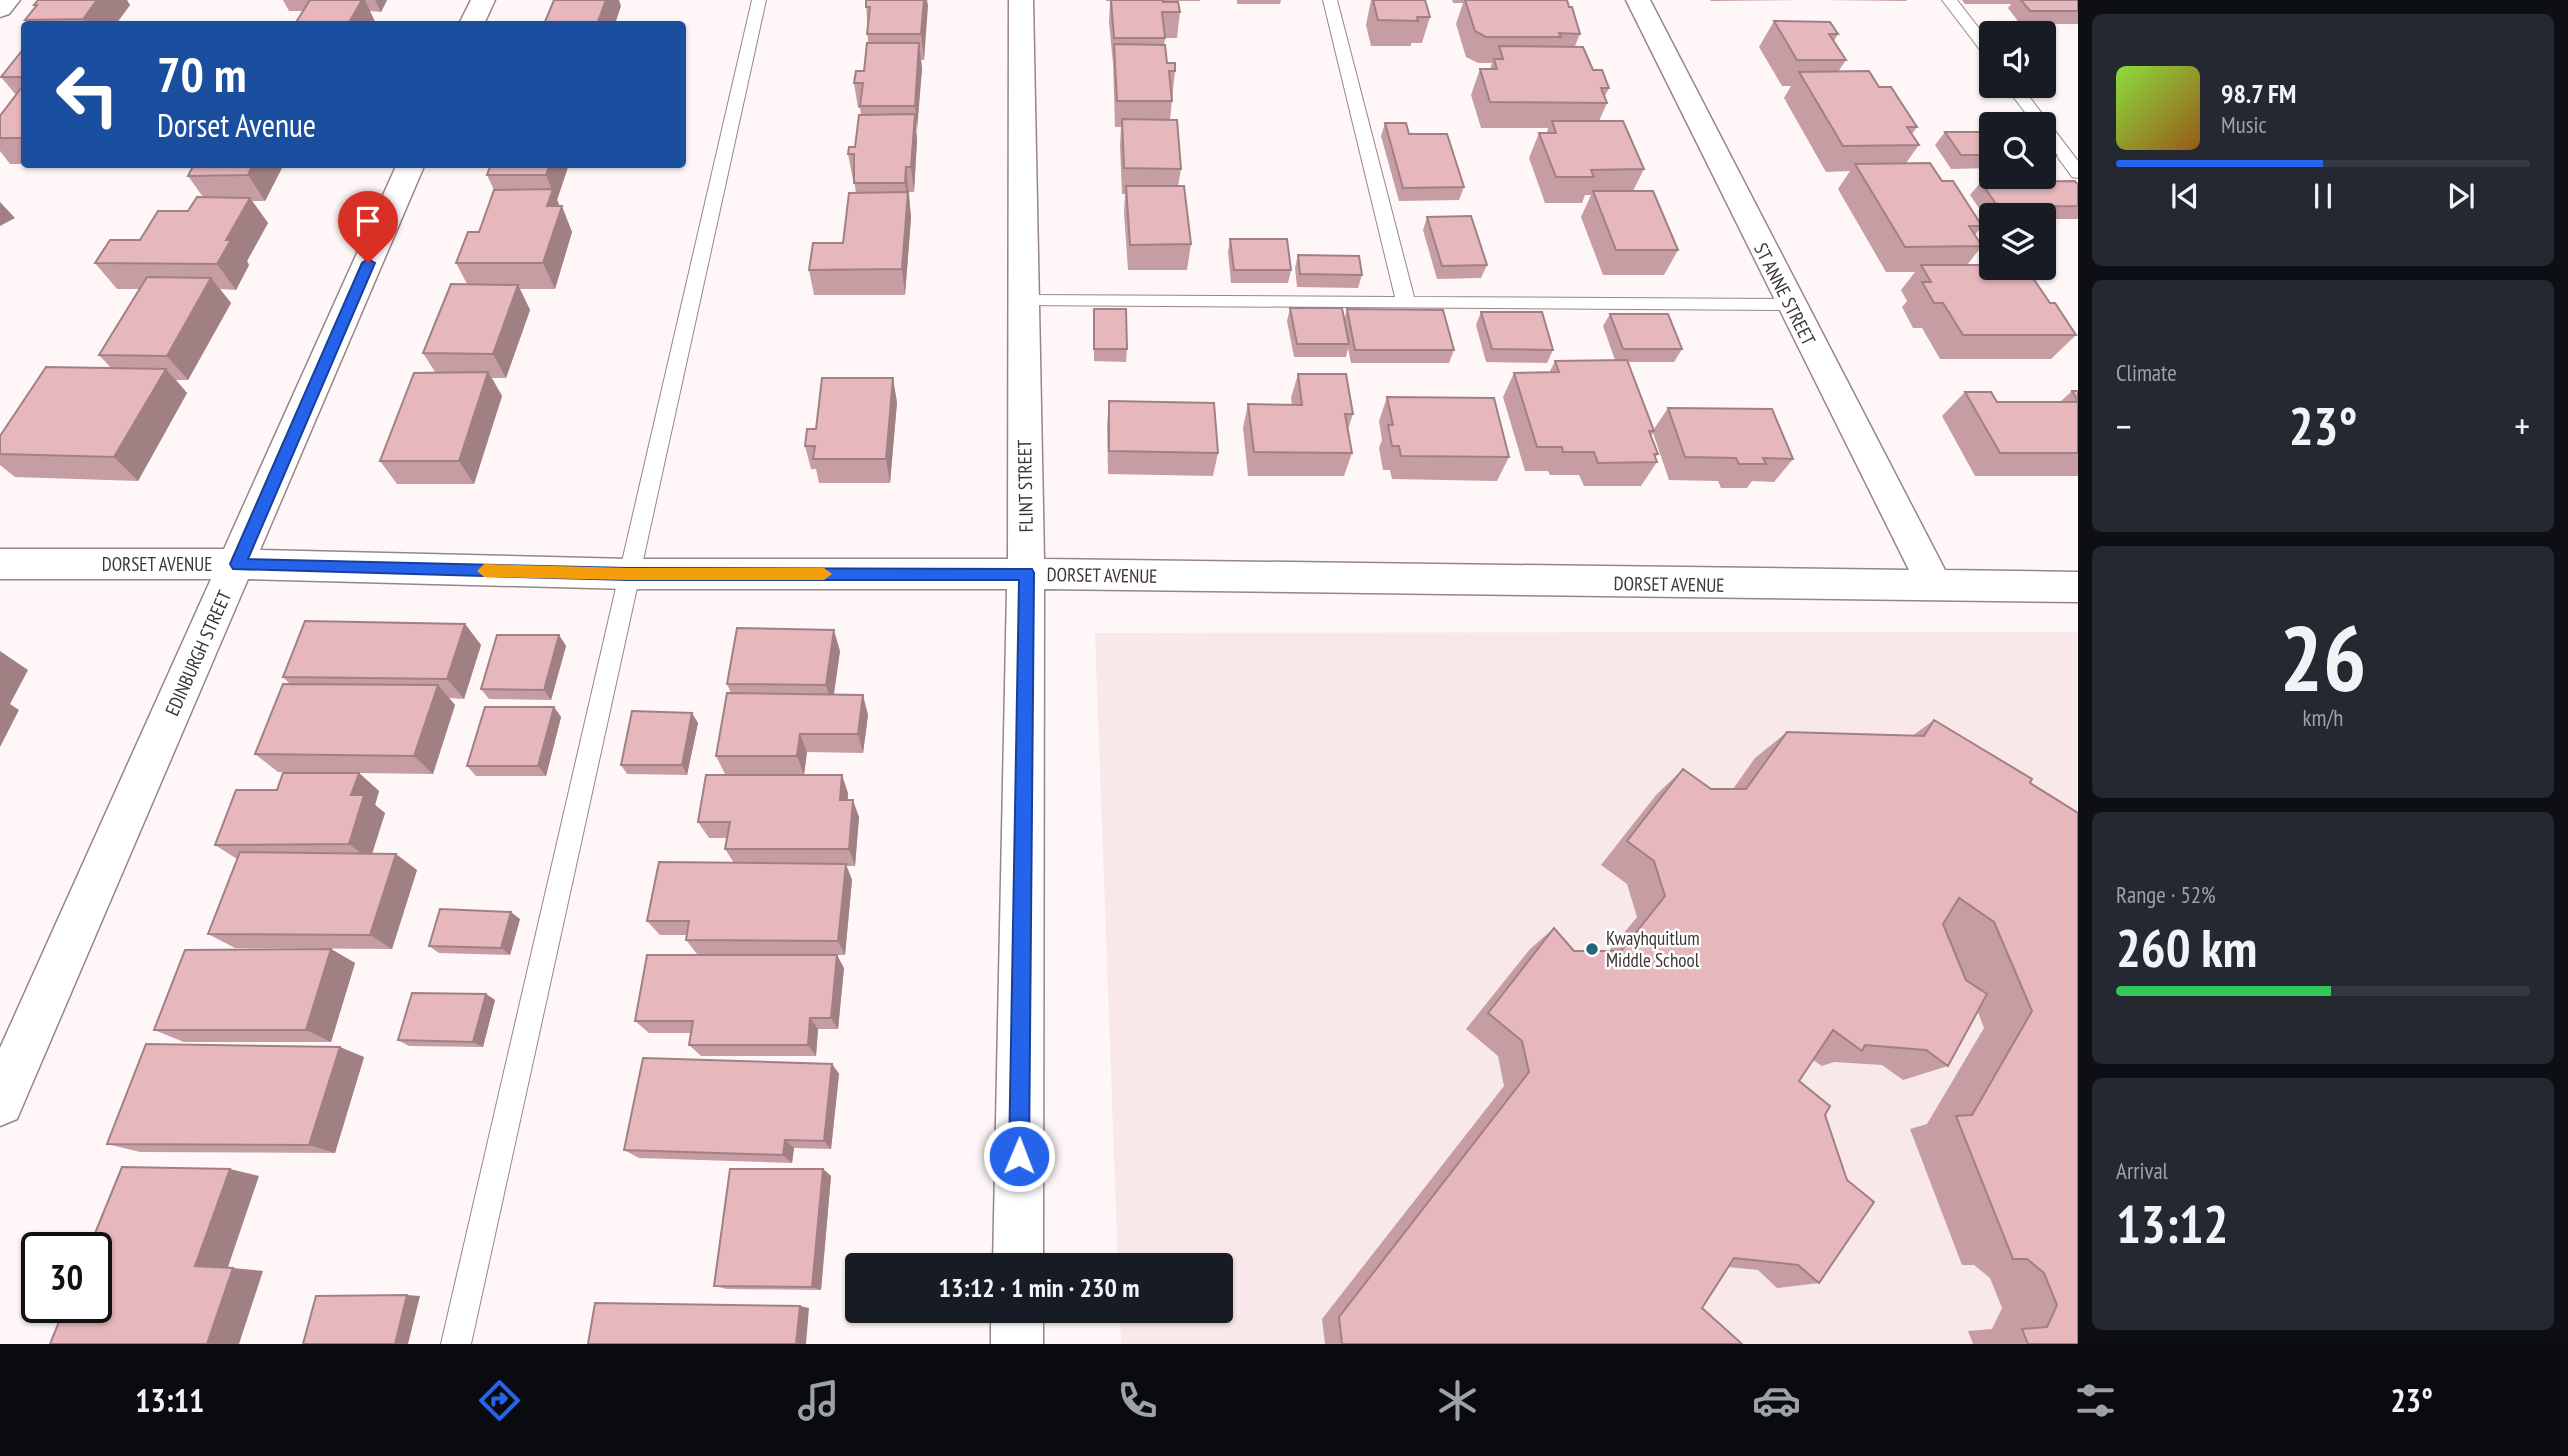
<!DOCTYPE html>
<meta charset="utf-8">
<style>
:root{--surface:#171b24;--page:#242831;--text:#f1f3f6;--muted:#9ea1a6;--line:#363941;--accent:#2563eb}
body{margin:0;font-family:"PT Sans Narrow",sans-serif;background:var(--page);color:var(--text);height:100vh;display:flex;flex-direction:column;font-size:26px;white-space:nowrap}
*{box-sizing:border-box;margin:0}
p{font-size:23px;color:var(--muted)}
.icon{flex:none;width:38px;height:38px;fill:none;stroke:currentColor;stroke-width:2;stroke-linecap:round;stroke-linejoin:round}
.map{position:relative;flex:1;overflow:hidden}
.sheet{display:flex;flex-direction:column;gap:14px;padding:14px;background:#0d0f14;width:490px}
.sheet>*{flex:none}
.guide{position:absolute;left:21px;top:21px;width:665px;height:147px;border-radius:7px;box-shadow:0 2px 5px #0004;background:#1a4fa0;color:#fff;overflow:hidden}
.controls{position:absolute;left:1979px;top:21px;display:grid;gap:14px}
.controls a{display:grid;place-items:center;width:77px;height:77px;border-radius:7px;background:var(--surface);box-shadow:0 2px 5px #0004;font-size:35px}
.speed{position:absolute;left:21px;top:1232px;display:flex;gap:14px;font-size:35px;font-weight:700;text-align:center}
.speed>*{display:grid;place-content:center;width:91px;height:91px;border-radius:50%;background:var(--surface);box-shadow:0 2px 5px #0004;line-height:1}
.speed .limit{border:4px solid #111;border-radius:10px;background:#fff;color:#111}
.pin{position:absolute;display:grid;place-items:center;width:60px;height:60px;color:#fff;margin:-72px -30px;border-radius:50% 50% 50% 0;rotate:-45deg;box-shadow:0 0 7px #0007}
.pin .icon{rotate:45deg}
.me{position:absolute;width:77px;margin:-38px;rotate:1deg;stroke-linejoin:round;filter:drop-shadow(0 0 5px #0008)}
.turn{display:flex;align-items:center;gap:24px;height:147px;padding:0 21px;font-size:32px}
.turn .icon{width:91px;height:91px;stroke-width:2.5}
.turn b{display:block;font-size:49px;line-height:60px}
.big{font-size:52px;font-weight:700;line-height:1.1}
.sheet .tile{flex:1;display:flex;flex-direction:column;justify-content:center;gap:10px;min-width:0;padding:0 24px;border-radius:10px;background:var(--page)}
.sheet .dial{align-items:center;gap:0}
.dial b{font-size:91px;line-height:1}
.song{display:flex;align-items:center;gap:21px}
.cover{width:84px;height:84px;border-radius:10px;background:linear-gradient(135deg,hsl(90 70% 55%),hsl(30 70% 35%))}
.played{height:7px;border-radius:4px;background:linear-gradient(90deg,var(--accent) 50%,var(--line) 50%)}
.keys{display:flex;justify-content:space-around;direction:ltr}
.heat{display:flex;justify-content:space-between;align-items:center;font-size:38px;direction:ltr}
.charge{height:10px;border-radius:5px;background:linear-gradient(90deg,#34c759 52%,var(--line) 0)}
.trip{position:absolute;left:845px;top:1253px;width:388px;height:70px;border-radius:7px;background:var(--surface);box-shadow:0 2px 5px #0004;font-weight:700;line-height:70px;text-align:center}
.menu{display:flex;height:112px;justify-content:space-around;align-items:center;background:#090b0e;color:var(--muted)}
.menu .icon{width:49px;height:49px}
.menu .current{color:var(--accent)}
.menu b{font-size:32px;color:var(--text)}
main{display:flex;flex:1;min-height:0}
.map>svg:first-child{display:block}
</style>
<main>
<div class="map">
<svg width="2078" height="1344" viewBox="0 0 2078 1344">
<rect width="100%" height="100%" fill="#fef6f7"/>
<path fill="#f9e8ea" d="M2078,632V1344H1121L1120,1311H1222V1265H1118L1095,633Z"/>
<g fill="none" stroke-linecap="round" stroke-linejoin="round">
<defs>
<path id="lane" d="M752,0H766L471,1344H441Z
M1323,0H1337L1414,297L1790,299L1796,300L1799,305L1796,310L1018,305L1015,301L1018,297L1024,295L1395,297Z
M1942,0H1957L1992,45V61L1987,59Z
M2005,86H2021L2078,161V178L2072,177L2044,138V124H2034Z"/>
<path id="street" d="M0,0H20L9,14L0,17Z
M471,0H495L484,24H459Z
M1009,0H1033L1044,559L1909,570L1626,0H1650L1945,570L2078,572V602L1044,589L1043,1265H993L1007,589H629L248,579L17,1119L0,1126V1048L211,579H0V549H224L397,164H425L260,550L629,559H1008Z
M991,1311H1043V1344H991Z"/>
</defs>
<use href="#lane" stroke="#978688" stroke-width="2"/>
<use href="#street" stroke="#978688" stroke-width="3"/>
<use href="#lane" fill="#fff" fill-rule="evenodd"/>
<use href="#street" fill="#fff" fill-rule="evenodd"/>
</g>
<path fill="#c69da3" d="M283,0H387L381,12L370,11L376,24H295L304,11H289Z
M866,0H927L924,60H921L922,69L916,131L917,140L914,192H909L911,218L905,295H814L809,270L843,243L856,193L854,180H853L848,154L855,147L861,115L860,108H858L854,83L864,71L868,43Z
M1106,0H1200V1H1163L1180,12L1177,38H1165L1164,45L1167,63L1175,71L1170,120L1181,169L1178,186L1191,244L1187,270H1128L1124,212L1125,194H1122L1120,145L1121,127H1115L1113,64L1109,22L1110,1H1106Z
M1237,0H1281L1280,4H1237Z
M1371,0H1425L1430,17L1422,43H1411V46H1371L1366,25Z
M1452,0H1567L1580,34L1575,46L1593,70L1609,88L1605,96L1607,103L1599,121L1644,169L1633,191L1678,250L1664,275H1603L1581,217L1591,195H1585L1582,203H1545L1529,158L1539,133H1547L1548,128H1481L1471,95L1480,69H1490L1492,63H1478L1466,57L1456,24L1463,3H1453Z
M1710,0H1798L1711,1Z
M1826,0H1907L1906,1Z
M1962,0H2078V24H2020L2008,8L2011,4H1965Z
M34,5H130L116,24H29L25,20L35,7Z
M1774,21L1838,34L1834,41L1846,60L1838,72L1879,87L1917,127L1912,134L1919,145L1906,163L1942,181L1982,226L1975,235L1982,246L1967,265L2050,303L2076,335L2051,359H1940L1922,328H1913L1902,307L1907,301L1901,290L1915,272H1886L1838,189L1850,171L1826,172L1784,98L1791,86H1782L1759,47Z
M24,48V164H10L0,151V116L16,95L1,77Z
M1385,123L1409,134L1464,187L1459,200L1399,201L1381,136Z
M1945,132H1992V168L1951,169L1935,145Z
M2044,139L2056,155L2044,168Z
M194,164H284L265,201H252L268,223L247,261L249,265L236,290L220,289L231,303L188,380H176L187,393L138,481L15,477L0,465V436L111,368L99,355L139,289H117L95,263L140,240L188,211L203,197L188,176Z
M491,164H569L557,200L572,232L555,289H520L530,310L506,378H492L502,396L474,484H397L380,461L435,372L423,353L467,284L456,263L479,232L494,190L487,175Z
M1981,182L2078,185V219H2044V215H1992V220H1987L1970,195Z
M1427,217L1487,265L1481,278L1437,279L1423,230Z
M1230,239L1291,270L1288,283H1231L1228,252Z
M1298,255L1362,275L1358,288L1297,287L1295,268Z
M1290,308L1344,319L1347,309L1454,350L1449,363H1351L1348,348L1346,357H1294L1287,321Z
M1094,309L1127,349L1126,362L1094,361Z
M1481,312L1553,350L1547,363L1486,362L1476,325Z
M1610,314L1682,349L1674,362H1628L1654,429L1668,408L1793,459L1774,482L1752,481L1747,488H1721L1718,481L1669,480L1653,433L1651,436L1658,454L1655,458L1657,462L1641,486H1584L1579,475H1550L1548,471H1525L1503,397L1514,373H1549L1555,361L1615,360L1603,326Z
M1298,374L1353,414L1348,429L1352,453L1344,476H1248L1243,428L1248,404L1292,405L1291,398Z
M2072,391H2078V476H1975L1942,416L1965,392L1997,402H2060Z
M1387,397L1509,457L1497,481L1392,479L1390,470H1383L1379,448L1382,440L1379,421Z
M1109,401L1218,453L1213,476L1108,474L1107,425Z
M897,402L890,483H819L816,469H811L805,446L816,429Z
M465,624L481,645L464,699L449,698L455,705L433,774L359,773L379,791L375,805L385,813L372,854L417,870L392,949L235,948L208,934L237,859L215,845L277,790L339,773L278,772L255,754L291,685L283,677Z
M559,635L566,646L551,700L489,699L481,689Z
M840,651L834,695L868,715L863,753L807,752L804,775L725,774L716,756L731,693L727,684Z
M554,707L561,717L546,776H476L467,766Z
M1934,720L2030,783L2078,1344H1973L1968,1331L1992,1329L2002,1308L1990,1278L1974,1265H1962L1910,1129L1927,1124L1984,1028L1978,1012L1948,1066L1903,1080L1882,1065L1834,1062L1822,1066L1813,1060L1799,1081L1825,1115L1819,1283L1777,1288L1758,1270L1728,1267L1702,1308L1742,1344H1325L1322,1319L1504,1086L1498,1056L1466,1029L1530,949L1554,928L1574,951H1609L1637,917L1627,884L1601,865L1656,795L1683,769L1711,789H1733L1755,758L1787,732L1912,736Z
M698,723L687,775L627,774L621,765Z
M848,793V800L859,817L855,866H846L852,880L845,955L697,954L686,940L687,935H660L647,921L734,863L725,849L727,838H709L698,822Z
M520,919L510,955L439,953L429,946Z
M331,949L355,963L331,1042H184L154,1030Z
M844,968L838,1029H818L816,1056H701L689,1045L691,1033H649L635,1021Z
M486,994L495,1000L483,1047L409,1046L398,1040Z
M364,1057L335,1153L140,1152L107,1144Z
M832,1064L839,1074L831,1149L794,1148L792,1163L639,1158L624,1150Z
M823,1169L831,1176L821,1290L727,1289L714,1286Z"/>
<path fill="#a18084" d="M97,0H127L130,5L116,24H86L83,19Z
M362,0H365L376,24H348Z
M375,0H387L381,12Z
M606,0H619L621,6L615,24H597Z
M924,0H927L928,6L924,60L921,34Z
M919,43L922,69L917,131L915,106Z
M915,114L917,140L914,192L911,167Z
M253,164H284L265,201L248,175Z
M550,164H569L557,200L561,209L562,206L572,232L555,289L543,263L547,206L552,190L546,175Z
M906,167L911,218L905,295L902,269L908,204L905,183Z
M250,198L268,223L247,261L249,265L236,290L217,264L226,240Z
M0,202L15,218L0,226Z
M211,278L231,303L188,380L167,356Z
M518,285L530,310L506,378L493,354Z
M166,369L187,393L138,481L114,457Z
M488,372L502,396L474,484L459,461Z
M893,378L897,402L890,483L886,459Z
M465,624L481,645L464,699L447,679Z
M834,630L840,651L832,705L826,685Z
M559,635L566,646L551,700L544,690Z
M0,651L28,670L10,704L19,710L0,747Z
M438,685L455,705L433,774L414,756Z
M863,695L868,715L863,753L858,734Z
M554,707L561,717L546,776L538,766Z
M692,713L698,723L687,775L682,765Z
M800,734L807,752L804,775L797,756Z
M359,773L379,791L375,805L385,813L370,860L349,844L351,795Z
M842,775L848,793L846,817L840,800Z
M853,800L859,817L855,866L849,849Z
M396,854L417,870L392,949L370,935Z
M846,864L852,880L845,955L838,941Z
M511,912L520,919L510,955L501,948Z
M331,949L355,963L331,1042L306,1030Z
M837,955L844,968L838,1029L831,1018Z
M486,994L495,1000L483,1047L473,1042Z
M810,1018L818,1029L816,1056L808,1045Z
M340,1047L364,1057L335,1153L309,1145Z
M832,1064L839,1074L831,1149L824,1141Z
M785,1140L794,1148L792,1163L783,1155Z
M230,1169L259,1176L227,1270L195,1266Z
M823,1169L831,1176L821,1290L812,1287Z
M233,1268L263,1271L239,1344H207Z
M407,1295L420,1296L408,1344H395Z
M800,1306L809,1308L806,1344H796Z"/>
<path fill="#e6b7bd" stroke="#a18084" stroke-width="2" d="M38,0H97L83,19L25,20L37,5H34Z
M310,0H362L348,24H295Z
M554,0H606L597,24H544Z
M866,0H924L921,34H867L870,7H866Z
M1111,0H1163V2H1178L1180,12H1162L1165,38H1114Z
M1373,0H1425L1430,17H1417L1418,21L1378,20Z
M1465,0H1567L1569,7H1572L1580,34L1559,33L1561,37H1486L1475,31Z
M2021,0H2078V11H2030Z
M1774,21L1830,22L1838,34H1829L1846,60H1797Z
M867,43H919L915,106H860L863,83H854L856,71H864Z
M1114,44L1165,45L1167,63H1175V71H1169L1172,101H1117Z
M1499,46L1583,47L1593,70H1602L1609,88H1601L1607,103L1490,102L1480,69H1497L1494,59H1503Z
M24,48V77H1Z
M1869,71L1879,87H1891L1917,127H1907L1919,145L1843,146L1799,72Z
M22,87H24V138H0V116Z
M915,114L911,167H906L905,183H854V154H848L849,147H855L859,115Z
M1122,119L1177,120L1181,169L1124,168Z
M1552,121H1623L1644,169L1591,170L1594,177H1556L1539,133H1556Z
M1385,123H1406L1409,134H1447L1464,187L1403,188Z
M1945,132H1992V155H1961Z
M2044,139L2056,155H2044Z
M1930,163L1942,181H1953L1982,226H1969L1982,246L1905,247L1855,164Z
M194,164H253L248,175L188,176Z
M491,164H550L546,175H487Z
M2075,181L2078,185V206L1998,207L1981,182Z
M1126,186H1184L1191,244L1130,245Z
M553,189L547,206H562L543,263H456L468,232H479L494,190Z
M1593,191H1653L1678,250H1616Z
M908,192L902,269L809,270L813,243H843L849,193Z
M197,197L250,198L226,240H231L217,264L95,263L110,240H140L158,211H188Z
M1471,216L1487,265L1442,266L1427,217Z
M1230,239H1287L1291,270H1234Z
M1298,255L1359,256L1362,275L1300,274Z
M1921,265H1992V268H2026L2050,303H2055L2076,335H1963L1943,303H1934L1922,282H1931Z
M147,277L211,278L167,356L99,355Z
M451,284L518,285L493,354L423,353Z
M1290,308H1342L1349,344H1297Z
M1094,309H1126L1127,349H1094Z
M1347,309L1443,310L1454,350H1355Z
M1481,312H1542L1553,350L1492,349Z
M1610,314H1668L1682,349H1623Z
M1627,360L1654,431H1649L1658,454H1654L1657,462L1598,463L1594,452H1563L1562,447H1537L1514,373L1559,372L1555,361Z
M46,367L166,369L114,457L0,454V436Z
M488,372L459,461H380L414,373Z
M1298,374H1346L1353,414H1345L1352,453L1254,452L1248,404L1302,405Z
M822,378H893L886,459H813L815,446H805L807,429H816Z
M2072,391H2078V401Z
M1965,392H1991L1997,402H2078V453H2000Z
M1387,397L1494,398L1509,457L1401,456L1399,446H1392L1388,425H1393Z
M1109,401L1214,403L1218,453L1109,451Z
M1668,408L1772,409L1793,459L1763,458L1766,464H1739L1736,458L1685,457Z
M305,621L465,624L447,679L283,677Z
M737,628L834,630L826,685L727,684Z
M497,635H559L544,690L481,689Z
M283,684L438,685L414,756L255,754Z
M727,693L863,695L858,734H800L797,756H716Z
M485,707H554L538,766H467Z
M632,711L692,713L682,765H621Z
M1934,720L2032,779L2030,783L2078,813V1344H2028L2022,1329L2047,1327L2057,1305L2044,1273L2027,1259H2013L1956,1116L1972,1115L2032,1011L1994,922L1959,898L1943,924L1966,980L1987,994L1948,1066L1926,1050L1865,1045L1862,1051L1833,1030L1799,1081L1830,1106L1825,1115L1847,1180L1874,1202L1819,1283L1798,1265L1734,1258L1702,1308L1742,1344H1342L1339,1317L1529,1072L1522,1041L1488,1013L1554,928L1574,951H1621L1665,896L1654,861L1627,841L1683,769L1711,789H1746L1787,732L1924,736Z
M283,773H359L351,795H364L349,844L215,845L236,790H277Z
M706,775H842L840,800H853L849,849H725L730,822H698Z
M240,852L396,854L370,935L208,934Z
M659,862L846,864L838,941L686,940L689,921H647Z
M440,909L511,912L501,948L429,946Z
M331,949L306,1030H154L185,950Z
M647,955H837L831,1018H810L808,1045H689L693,1021H635Z
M412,993L486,994L473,1042L398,1040Z
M146,1044L340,1047L309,1145L107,1144Z
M643,1058L832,1064L824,1141L785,1140L783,1155L624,1150Z
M122,1167L230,1169L195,1266L233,1268L207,1344H50L65,1307H96V1248H89Z
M730,1169H823L812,1287L714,1286Z
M407,1295L395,1344H303L316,1296Z
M595,1303L800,1306L796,1344H588Z"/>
<path fill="#2563eb" stroke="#184099" stroke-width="2" d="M368,259L375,263L248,559L629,568L1032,569L1034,573L1029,1156L1026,1163L1019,1166L1012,1163L1009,1156L1019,580H629L233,569L230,564L362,263Z"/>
<path fill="#f59e0b" d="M484,564L629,568H824L832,574L824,580H629L484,577L477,571Z"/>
<circle fill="#246779" stroke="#fff" stroke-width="2.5" cx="1592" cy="949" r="7"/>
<g text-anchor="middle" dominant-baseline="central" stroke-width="5" stroke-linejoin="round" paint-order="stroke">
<g font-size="19" fill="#3d3636" stroke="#fff">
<text transform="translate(1785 294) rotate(63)">ST ANNE STREET</text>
<text transform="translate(1025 486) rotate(-91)">FLINT STREET</text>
<text x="157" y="564">DORSET AVENUE</text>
<text transform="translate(1102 575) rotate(1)">DORSET AVENUE</text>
<text transform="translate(1669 584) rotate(1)">DORSET AVENUE</text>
<text transform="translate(198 653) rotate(-66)">EDINBURGH STREET</text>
</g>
<g font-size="19" fill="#3d3636" stroke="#fff" text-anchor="start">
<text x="1606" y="938">Kwayhquitlum<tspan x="1606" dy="22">Middle School</tspan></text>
</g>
</g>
</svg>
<div class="controls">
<a><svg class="icon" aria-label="sound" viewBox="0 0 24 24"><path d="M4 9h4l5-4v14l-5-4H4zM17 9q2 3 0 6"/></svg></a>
<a><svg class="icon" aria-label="search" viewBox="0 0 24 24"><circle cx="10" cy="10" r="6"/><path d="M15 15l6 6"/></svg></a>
<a><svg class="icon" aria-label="layers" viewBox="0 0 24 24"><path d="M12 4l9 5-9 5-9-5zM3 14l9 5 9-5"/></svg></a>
</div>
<div class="speed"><div class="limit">30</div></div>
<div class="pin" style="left:368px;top:263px;background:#d93025"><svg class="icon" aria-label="arrive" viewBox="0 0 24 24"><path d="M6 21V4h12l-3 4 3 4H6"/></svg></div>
<svg class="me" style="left:1019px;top:1156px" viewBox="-20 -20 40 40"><circle r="17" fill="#2563eb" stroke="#fff" stroke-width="3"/><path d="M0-11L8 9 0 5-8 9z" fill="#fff"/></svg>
<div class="trip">13:12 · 1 min · 230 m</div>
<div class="guide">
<div class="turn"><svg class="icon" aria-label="left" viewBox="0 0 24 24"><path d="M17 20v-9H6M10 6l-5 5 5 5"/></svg><div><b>70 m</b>Dorset Avenue</div></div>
</div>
</div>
<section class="sheet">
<div class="tile">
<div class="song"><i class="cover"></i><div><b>98.7 FM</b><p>Music</p></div></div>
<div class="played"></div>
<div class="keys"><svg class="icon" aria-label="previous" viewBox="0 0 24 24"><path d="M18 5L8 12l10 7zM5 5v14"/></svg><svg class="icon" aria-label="pause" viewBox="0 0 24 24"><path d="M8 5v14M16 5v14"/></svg><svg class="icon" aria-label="next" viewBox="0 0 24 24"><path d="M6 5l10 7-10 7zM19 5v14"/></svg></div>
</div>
<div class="tile"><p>Climate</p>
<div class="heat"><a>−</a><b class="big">23°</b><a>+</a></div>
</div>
<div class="tile dial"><b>26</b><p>km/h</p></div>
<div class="tile"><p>Range · 52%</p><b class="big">260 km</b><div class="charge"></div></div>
<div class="tile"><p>Arrival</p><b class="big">13:12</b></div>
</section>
</main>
<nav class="menu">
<b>13:11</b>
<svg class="icon current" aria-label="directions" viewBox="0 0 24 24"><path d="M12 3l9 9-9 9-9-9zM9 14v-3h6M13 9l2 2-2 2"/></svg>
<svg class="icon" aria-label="music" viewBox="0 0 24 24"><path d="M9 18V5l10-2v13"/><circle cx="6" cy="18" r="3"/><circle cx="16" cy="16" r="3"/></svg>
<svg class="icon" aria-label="phone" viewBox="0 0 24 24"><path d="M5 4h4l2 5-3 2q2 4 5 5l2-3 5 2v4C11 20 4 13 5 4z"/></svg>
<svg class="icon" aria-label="climate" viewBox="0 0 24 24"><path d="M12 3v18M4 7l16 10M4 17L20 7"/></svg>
<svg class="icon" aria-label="car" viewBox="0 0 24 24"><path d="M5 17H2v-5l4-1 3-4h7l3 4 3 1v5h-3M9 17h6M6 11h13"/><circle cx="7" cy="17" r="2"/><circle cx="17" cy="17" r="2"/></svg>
<svg class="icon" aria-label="filters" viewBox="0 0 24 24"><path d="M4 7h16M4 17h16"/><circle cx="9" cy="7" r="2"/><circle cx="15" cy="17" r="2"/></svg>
<b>23°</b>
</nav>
